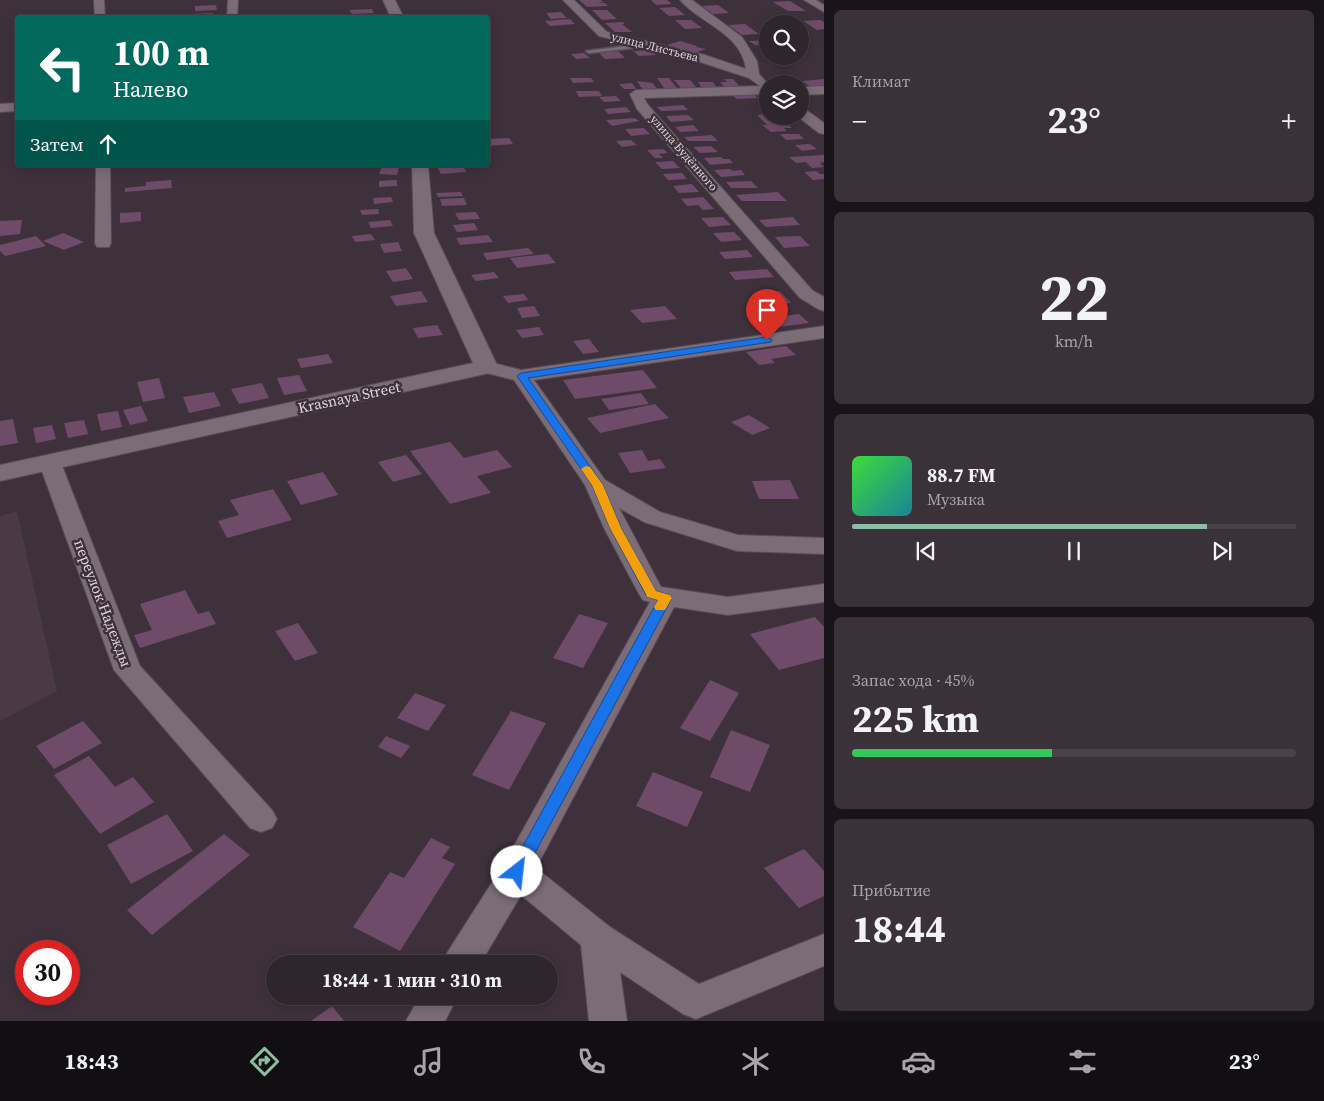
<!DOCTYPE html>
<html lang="ru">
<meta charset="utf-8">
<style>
:root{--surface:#2e252d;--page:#3a3139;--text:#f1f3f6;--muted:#a7a5aa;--line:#494249;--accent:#8abfa5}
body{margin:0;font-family:"Source Serif 4",serif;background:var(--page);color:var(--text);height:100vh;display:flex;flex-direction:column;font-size:19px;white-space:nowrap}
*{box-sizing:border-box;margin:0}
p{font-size:16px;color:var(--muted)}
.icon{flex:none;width:28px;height:28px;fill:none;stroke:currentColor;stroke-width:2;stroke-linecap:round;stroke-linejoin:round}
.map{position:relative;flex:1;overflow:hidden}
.details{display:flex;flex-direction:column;gap:10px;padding:10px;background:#191419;width:500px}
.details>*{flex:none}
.hud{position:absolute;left:15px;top:15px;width:475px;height:152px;border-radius:5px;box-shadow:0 2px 12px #0003,0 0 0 1px var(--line);background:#00695c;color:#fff;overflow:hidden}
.buttons{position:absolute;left:759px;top:15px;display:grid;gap:10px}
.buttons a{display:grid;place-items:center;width:50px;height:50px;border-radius:50%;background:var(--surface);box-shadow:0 2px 12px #0003,0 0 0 1px var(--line);font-size:25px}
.speed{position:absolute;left:15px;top:940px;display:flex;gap:10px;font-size:25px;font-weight:700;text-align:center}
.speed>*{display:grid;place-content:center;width:65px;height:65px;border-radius:50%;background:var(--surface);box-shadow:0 2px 12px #0003,0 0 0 1px var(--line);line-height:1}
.speed .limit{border:8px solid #d22;background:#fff;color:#111}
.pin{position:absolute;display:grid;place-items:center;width:42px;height:42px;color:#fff;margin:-51px -21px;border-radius:50% 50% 50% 0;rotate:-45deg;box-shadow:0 0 5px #0007}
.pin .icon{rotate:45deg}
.me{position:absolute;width:55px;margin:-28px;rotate:29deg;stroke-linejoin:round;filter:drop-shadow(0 0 4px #0008)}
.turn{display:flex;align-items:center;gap:18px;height:105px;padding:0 15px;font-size:22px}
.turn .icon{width:65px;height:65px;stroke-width:2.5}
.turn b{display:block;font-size:35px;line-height:42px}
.then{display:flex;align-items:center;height:48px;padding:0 15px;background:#0003;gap:10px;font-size:19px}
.big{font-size:38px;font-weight:700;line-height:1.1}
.details .widget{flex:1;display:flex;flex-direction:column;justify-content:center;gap:8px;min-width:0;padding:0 18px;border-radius:8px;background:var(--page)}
.details .dial{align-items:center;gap:0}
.dial b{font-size:65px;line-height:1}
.song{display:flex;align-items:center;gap:15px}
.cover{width:60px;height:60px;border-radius:8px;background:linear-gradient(135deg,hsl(120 70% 55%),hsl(190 70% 35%))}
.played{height:5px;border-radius:2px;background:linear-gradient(90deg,var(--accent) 80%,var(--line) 80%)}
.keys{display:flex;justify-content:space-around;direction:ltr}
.heat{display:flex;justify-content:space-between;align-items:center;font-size:28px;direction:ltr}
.charge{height:8px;border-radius:4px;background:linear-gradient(90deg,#34c759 45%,var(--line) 0)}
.trip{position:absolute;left:266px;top:955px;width:292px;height:50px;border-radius:25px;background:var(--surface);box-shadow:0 2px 12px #0003,0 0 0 1px var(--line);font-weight:700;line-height:50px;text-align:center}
.tabs{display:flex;height:80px;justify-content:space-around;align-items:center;background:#120f12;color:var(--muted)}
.tabs .icon{width:35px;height:35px}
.tabs .active{color:var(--accent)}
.tabs b{font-size:22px;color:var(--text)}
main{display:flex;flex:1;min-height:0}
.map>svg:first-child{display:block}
</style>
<main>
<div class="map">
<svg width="824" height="1021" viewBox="0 0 824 1021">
<rect width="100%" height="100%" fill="#3e313c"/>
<path fill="#4b3948" d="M17,511L57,691L0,721V516Z"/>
<path fill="#6e4c69" d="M579,0H601L603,2H597L605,3L608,6L587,7Z
M651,0H667L672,4L656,5Z
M790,1L806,11H788L773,2Z
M216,5L217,10L195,11V6Z
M718,5L729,13L713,14L702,6Z
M675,7L685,15L669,16L659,8Z
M372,9L374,13L352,14L349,10Z
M592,10H607L617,19L602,20Z
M561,12L567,18L551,19L546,13Z
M213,13V18H192V14Z
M570,19L575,24L550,26L545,21Z
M675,20H691L702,28L685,29Z
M820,20L824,22V29L817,30L803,21Z
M623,22L625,24H622L632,32H615L605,23Z
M745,24L759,34L742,35L728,25Z
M768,40V46H764L755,45L749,41Z
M680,41L697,46L696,47L706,49L695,53L667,45Z
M650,50L656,55L639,56L633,51Z
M618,51L625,58L605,59L598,52Z
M584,53L590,58L576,59L571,54Z
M763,54H768V56H792L796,59H790L795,63L776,64Z
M570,78H591L594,82L573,83Z
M657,78H669L677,88H664Z
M724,79H733L740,87L725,88L720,82H727Z
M824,79V86L811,87L802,81Z
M674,80H690L697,88H681Z
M637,81L653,83L657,89H642Z
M698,82H713L717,88H702Z
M632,83L636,89H624L619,84Z
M576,91H599L602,96L579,97Z
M753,94L758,98L737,99L732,95Z
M616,96L621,101L604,102L599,97Z
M683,105L688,110L661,111L657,107Z
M626,107L631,112L608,114L604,109Z
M768,114V116H778L781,119H772L777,124L787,123L792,128H784L787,131L771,132L762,125H767L757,115Z
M688,115L694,120L671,122L666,116Z
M635,118L639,121L612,126L606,120Z
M693,125L699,131L680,132L675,127Z
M644,128L650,134L631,136L625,129Z
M780,134H799L804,139L786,140Z
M712,135L718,141H688L684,137Z
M509,138L513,144L488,146V139Z
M631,140L637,145L622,147L616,141Z
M810,144L817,149L802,151L795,145Z
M711,146L718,152L700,153L693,147Z
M663,149L668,153L659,154L663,158H655L647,150Z
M824,155V162L820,163L824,167L812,168L806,162L796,163L789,157Z
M721,157L723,159H729L733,163L710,165L704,158Z
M673,161L680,168L662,169L655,162Z
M382,166L399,167L397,175L379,174Z
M463,166L466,172L441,174L438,168Z
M730,169L733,171L741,170L745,175L721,177L714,170Z
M816,171L820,174H824V179L813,180L804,172Z
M682,173L687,179L668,180L663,174Z
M171,180L172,188L125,192V188L146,186V182Z
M397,180V186L379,187V181Z
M751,181L758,188H731L726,182Z
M692,184L699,192L679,193L673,186Z
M461,192L463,196L438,197L436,193Z
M778,192L787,201H742L736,195Z
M391,197L393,202L374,204L373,198Z
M703,197L714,209L703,210L698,205L687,206L681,199Z
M464,198L467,205L442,206L440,199Z
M378,209L379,214L362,215L360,210Z
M141,212V221L120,223V213Z
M476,212L480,219L459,220L455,213Z
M723,217L731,225L709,227L701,218Z
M793,217L800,225L766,227L759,220Z
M22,220L20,234L0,236V221Z
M390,220L393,226L371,228L368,222Z
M474,223L478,230L457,232L453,225Z
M734,232L742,240L721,242L713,233Z
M63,233L84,242L64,250L43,241Z
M371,234L375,240L355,242L352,236Z
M488,235L493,242L460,245L456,238Z
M36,236L46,246L5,256L0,251V245Z
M800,236L810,246L784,248L775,237Z
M398,242L402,251L384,253L380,244Z
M528,248L534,254L487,260L483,253Z
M747,250L753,257L725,259L719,252Z
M548,254L556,263L517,268L510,258Z
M406,268L413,279L393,282L386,271Z
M767,269L774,277L735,280L729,272Z
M494,272L499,278L476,281L471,275Z
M421,291L428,302L396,306L390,296Z
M780,291L791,303L762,306L752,294Z
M524,294L528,300L508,303L503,296Z
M534,306L540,316L522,318L517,308Z
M665,306L677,319L642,323L630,310Z
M799,314L809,323L779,327L770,318Z
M437,325L443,335L418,338L413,328Z
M539,327L544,335L522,338L516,330Z
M589,339L599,352L583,354L573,341Z
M786,346L796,355L771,359L775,363L759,365L746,352Z
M328,354L333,363L301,368L297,359Z
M643,370L657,388L575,399L563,380Z
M299,375L307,391L284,395L277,378Z
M159,378L165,398L143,402L137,382Z
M262,383L269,398L239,404L231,389Z
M214,392L221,406L189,413L183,397Z
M641,393L649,404L609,410L601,399Z
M655,404L669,418L600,433L587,418Z
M141,406L148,421L130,425L123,410Z
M118,411L122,427L101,431L97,414Z
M749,415L770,428L752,435L731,422Z
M13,419L18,443L0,446V421Z
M84,420L88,434L68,438L64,423Z
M52,425L56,439L36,443L33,428Z
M450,442L464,458L497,450L512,467L477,476L491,493L450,504L410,451Z
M642,450L648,461L660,459L666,468L630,473L618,453Z
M406,455L422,474L393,482L378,462Z
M323,472L338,495L301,505L287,481Z
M790,480L799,499H759L752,481Z
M273,489L292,520L227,538L218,521L239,515L230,500Z
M185,590L198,614L209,611L216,624L140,648L134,635L152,630L140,604Z
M579,614L608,623L583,668L553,658Z
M815,617L824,627V658L779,670L750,634Z
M298,623L318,653L295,661L275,631Z
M710,680L739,693L710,741L680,728Z
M415,693L446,705L428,731L397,718Z
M511,711L546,723L509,790L472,775Z
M83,721L102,743L54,769L36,746Z
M731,730L770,745L750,792L710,777Z
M386,736L410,746L401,758L378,747Z
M89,756L115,787L133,777L154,802L100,834L54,775Z
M653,772L703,792L687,827L636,806Z
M167,814L193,851L131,884L107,845Z
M224,834L250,855L152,935L127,910Z
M431,838L450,847L442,858L455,864L400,951L353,927L390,872L404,878Z
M804,849L824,871V896L799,908L764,868Z
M332,1006L344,1021H311Z"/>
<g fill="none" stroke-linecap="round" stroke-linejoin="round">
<defs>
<path id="service" d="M650,43L652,46L589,53L586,51Z"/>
<path id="minor" d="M94,0H104L105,18H95Z
M228,0H238L237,18H227Z
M563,0H574L607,32L705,55L746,69C741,33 701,24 680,0H692L742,37L757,61L759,74L767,83L763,86H768V94L644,98L648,105L812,290L824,297V311L818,309L800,298L637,109L630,94L636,90L760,86L749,78L697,61L599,36Z
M804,0H816L824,5V12Z
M824,86V94L800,95V87Z
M18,103V111L0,112V104Z
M800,108L805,109L824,123V134L819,133L797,116H800Z
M96,165H110L111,243L109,247H97L95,243Z
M824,326V338L534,380L605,480L660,512L738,535L824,538V554L737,551L644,522L619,508L661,587L728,597L824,584V602L728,615L674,607L536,868L610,927L699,984L824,934V966L696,1019L683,1014L620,972L627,1021H589L581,945L521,895L480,964H442L447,953L505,862L650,602L643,600L639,594L604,528L585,485L514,380L479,371L476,367L479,363L486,361L521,370Z
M50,456L58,458L61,463L140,666L272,810L277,819L272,828L261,832L250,828L114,670L39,463L42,458Z
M420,996H458L445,1021H406Z"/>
<path id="secondary" d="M383,0H395L404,18H391Z
M412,165H428L434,233L498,367L494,372L0,481V465L473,363L414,233Z"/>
</defs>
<use href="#service" stroke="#584e57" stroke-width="3"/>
<use href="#minor" stroke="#584e57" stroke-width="2"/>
<use href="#secondary" stroke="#584e57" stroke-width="2"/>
<use href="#service" fill="#7b6c78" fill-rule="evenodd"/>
<use href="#minor" fill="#7b6c78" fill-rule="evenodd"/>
<use href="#secondary" fill="#7b6c78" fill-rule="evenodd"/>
</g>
<path fill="#1a73e8" stroke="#114b97" d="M767,337L772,340L771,342L528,378L603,485L621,528L656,591L670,595L672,598L522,877L517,879L511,877L509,872L511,868L658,600L647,597L610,528L592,485L517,376L521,373Z"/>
<path fill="#f59e0b" d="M586,466L590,467L603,485L621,528L656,591L670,595L672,598L665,610H656L654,607L658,600L647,597L646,594L610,528L592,485L581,469Z"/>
<g text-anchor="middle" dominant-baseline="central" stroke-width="5" stroke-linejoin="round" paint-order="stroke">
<g font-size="12" fill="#ded6dc" stroke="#3e313c">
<text transform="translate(655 47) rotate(14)">улица Листьева</text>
<text transform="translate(684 153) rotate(49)">улица Будённого</text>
</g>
<g font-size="15" fill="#ded6dc" stroke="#3e313c">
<text transform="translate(349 397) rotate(-12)">Krasnaya Street</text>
<text transform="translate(103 603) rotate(69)">переулок Надежды</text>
</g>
</g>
</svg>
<div class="buttons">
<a><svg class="icon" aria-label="search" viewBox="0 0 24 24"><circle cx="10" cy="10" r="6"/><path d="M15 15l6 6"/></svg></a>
<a><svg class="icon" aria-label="layers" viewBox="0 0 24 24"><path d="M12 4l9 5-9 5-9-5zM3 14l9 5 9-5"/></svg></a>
</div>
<div class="speed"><div class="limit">30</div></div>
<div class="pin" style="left:767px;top:340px;background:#d93025"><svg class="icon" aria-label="arrive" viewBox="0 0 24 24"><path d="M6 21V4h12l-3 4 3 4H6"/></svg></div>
<svg class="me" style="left:517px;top:872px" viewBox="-20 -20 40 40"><circle r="19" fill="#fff"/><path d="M0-13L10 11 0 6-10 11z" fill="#1a73e8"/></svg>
<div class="trip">18:44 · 1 мин · 310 m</div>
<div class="hud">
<div class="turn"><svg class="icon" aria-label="left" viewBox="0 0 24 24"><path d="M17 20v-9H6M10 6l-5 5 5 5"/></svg><div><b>100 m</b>Налево</div></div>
<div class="then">Затем<svg class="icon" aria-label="ahead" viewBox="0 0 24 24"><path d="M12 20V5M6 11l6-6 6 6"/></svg></div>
</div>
</div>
<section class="details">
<div class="widget"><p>Климат</p>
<div class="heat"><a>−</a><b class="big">23°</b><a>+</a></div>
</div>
<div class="widget dial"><b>22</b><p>km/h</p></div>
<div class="widget">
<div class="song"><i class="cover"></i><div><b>88.7 FM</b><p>Музыка</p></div></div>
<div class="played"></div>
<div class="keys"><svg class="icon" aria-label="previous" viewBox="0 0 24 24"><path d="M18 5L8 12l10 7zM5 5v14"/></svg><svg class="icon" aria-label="pause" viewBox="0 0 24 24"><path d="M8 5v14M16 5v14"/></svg><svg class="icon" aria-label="next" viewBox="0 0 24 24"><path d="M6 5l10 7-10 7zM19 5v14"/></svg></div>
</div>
<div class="widget"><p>Запас хода · 45%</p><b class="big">225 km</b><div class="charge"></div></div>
<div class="widget"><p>Прибытие</p><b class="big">18:44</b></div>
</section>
</main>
<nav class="tabs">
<b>18:43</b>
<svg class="icon active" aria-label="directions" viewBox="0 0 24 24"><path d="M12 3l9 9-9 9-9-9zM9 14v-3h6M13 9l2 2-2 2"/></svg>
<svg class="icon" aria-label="music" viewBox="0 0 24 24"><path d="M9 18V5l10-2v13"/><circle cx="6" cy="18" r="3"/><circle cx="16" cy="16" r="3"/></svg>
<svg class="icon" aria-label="phone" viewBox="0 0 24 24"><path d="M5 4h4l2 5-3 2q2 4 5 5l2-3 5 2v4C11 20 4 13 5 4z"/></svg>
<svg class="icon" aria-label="climate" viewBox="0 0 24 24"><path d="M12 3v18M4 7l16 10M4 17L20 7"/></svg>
<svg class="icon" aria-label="car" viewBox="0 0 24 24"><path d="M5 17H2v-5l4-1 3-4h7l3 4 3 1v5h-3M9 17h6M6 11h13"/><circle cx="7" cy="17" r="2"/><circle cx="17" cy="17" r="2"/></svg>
<svg class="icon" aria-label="filters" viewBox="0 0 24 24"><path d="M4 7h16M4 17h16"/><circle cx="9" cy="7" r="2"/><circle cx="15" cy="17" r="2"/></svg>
<b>23°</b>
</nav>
